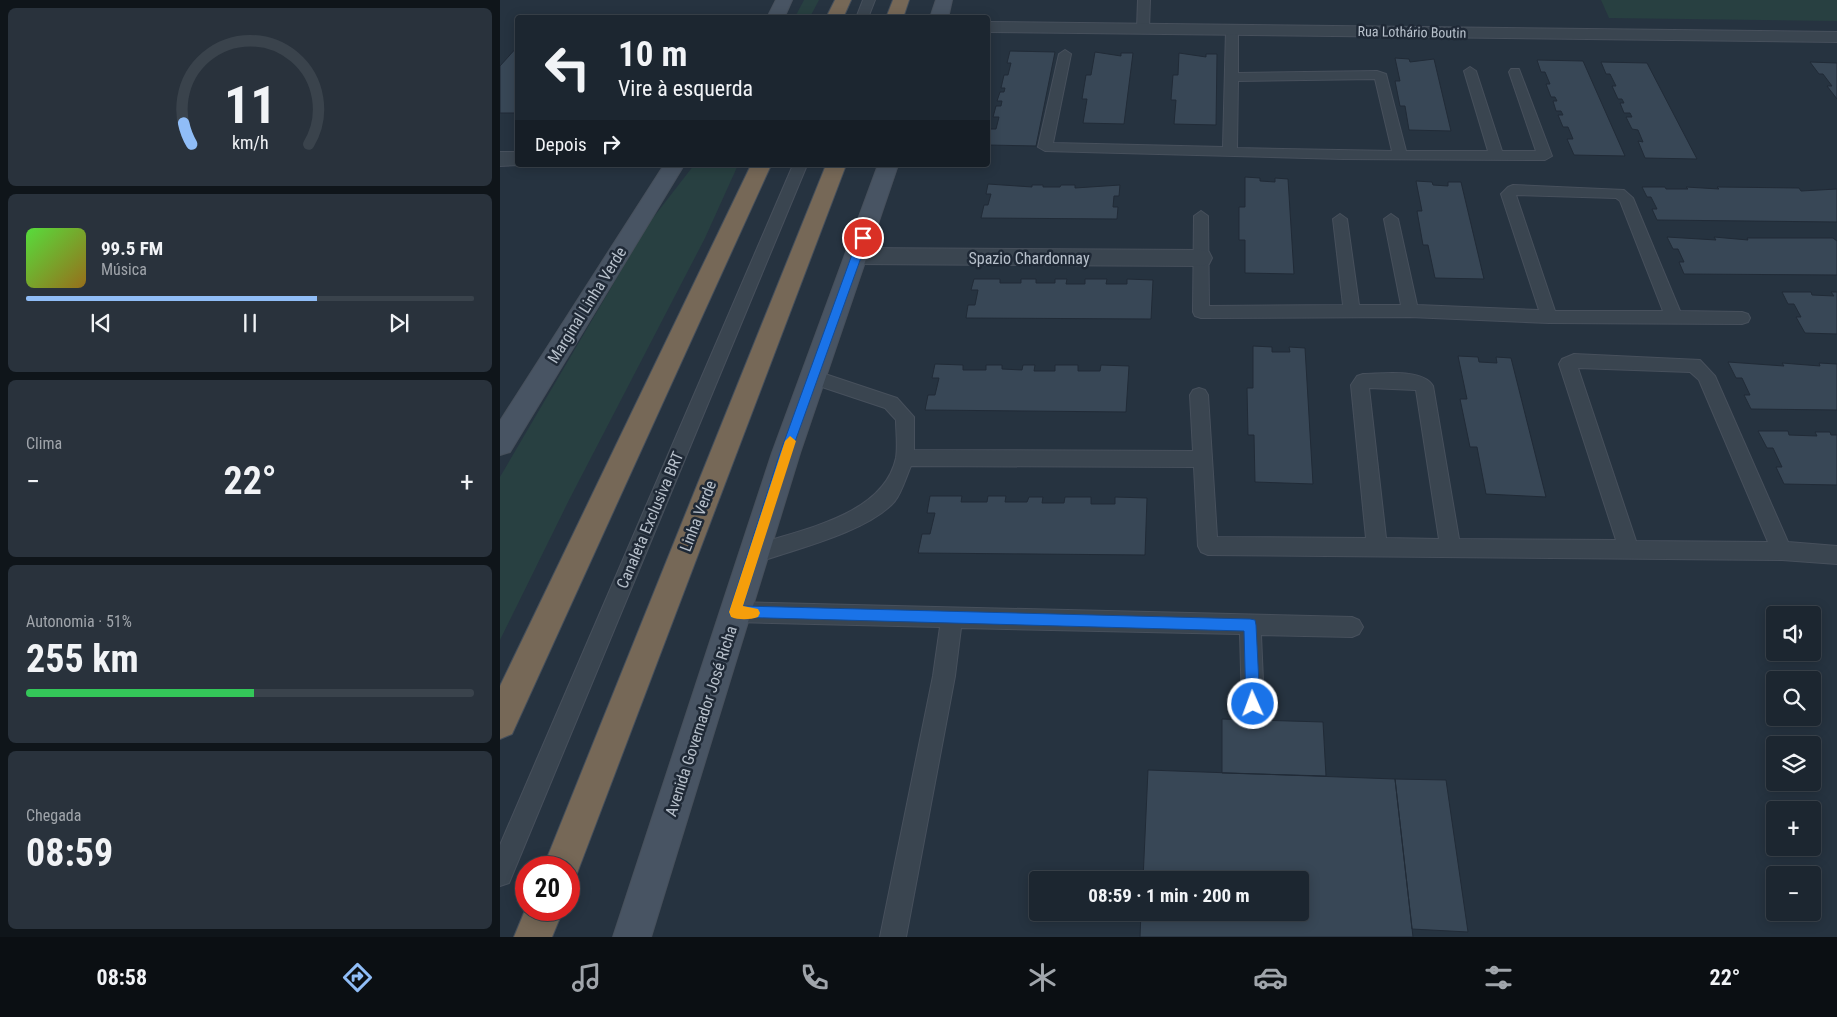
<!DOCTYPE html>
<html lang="pt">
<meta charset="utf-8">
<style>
:root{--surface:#1c2630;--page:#29323c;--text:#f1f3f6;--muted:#a0a5ab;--line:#3a434c;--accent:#90bdf7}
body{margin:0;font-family:"Roboto Condensed",sans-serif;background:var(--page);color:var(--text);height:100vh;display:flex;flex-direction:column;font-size:19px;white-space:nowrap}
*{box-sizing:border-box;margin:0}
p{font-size:16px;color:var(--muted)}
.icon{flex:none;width:28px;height:28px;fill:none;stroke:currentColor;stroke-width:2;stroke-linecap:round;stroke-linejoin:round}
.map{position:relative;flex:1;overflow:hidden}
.drawer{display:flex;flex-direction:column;gap:8px;padding:8px;background:#0f151a;width:500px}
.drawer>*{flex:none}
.guide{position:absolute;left:15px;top:15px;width:475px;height:152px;border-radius:5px;box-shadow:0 2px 12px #0003,0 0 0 1px var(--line);background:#1c2630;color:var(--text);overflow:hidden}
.fabs{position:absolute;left:1266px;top:606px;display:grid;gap:10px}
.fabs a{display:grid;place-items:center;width:55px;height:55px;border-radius:5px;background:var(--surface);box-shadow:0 2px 12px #0003,0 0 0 1px var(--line);font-size:25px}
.speed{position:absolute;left:15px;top:856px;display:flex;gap:10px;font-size:25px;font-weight:700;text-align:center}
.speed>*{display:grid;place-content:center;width:65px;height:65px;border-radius:50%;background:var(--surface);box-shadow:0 2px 12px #0003,0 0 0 1px var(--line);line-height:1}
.speed .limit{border:8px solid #d22;background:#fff;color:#111}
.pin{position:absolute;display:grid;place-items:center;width:42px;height:42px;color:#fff;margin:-21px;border:2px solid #fff;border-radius:50%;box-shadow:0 1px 5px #0007}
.me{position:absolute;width:55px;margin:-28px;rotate:358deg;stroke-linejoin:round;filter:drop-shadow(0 0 4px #0008)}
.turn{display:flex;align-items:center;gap:18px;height:105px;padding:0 20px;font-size:22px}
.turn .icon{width:65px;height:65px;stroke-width:2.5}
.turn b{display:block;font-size:35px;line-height:42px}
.then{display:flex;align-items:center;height:48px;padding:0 20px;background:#0003;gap:10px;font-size:19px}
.big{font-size:38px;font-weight:700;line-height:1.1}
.drawer .tile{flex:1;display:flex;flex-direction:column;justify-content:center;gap:8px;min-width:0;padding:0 18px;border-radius:8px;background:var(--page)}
.drawer .dial{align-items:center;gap:0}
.dial svg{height:130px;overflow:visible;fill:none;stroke:var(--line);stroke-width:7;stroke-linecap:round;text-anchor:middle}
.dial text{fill:var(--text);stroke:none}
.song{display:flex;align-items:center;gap:15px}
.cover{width:60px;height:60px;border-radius:8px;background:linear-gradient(135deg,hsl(110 70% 55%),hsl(40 70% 35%))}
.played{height:5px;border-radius:2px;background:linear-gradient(90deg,var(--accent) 65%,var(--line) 65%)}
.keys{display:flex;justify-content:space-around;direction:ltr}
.heat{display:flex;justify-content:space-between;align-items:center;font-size:28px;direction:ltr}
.charge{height:8px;border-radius:4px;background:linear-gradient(90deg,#34c759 51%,var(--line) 0)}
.trip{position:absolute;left:529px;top:871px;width:280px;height:50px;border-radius:5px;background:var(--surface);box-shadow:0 2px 12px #0003,0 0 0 1px var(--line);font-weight:700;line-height:50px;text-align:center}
.tabs{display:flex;height:80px;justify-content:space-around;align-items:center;background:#0b0f13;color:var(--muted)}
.tabs .icon{width:35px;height:35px}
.tabs .selected{color:var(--accent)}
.tabs b{font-size:22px;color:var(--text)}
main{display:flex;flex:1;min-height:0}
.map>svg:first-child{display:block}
</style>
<main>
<section class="drawer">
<div class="tile dial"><svg viewBox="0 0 100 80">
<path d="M14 69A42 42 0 1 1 86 69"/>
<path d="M14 69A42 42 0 0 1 9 56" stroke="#90bdf7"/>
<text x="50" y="56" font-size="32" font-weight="700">11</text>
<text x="50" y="72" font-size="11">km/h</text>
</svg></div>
<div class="tile">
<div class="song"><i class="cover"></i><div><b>99.5 FM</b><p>Música</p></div></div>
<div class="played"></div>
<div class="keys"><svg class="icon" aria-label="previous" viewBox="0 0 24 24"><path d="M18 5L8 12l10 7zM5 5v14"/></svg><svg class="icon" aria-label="pause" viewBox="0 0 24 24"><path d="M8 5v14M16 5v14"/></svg><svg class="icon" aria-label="next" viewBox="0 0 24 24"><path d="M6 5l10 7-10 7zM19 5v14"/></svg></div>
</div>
<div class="tile"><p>Clima</p>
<div class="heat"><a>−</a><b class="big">22°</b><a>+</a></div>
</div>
<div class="tile"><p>Autonomia · 51%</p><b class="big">255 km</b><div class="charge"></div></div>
<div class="tile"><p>Chegada</p><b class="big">08:59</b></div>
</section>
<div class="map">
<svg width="1337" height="937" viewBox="0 0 1337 937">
<rect width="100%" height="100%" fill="#263340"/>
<path fill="#284041" d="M304,0H319L310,17H295Z
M1101,0H1337V21L1109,18Z
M194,165H238L205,238L69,500L0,640V477L149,223Z"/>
<path fill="#384756" stroke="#212b37" d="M18,46V113H0V66Z
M510,51L555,52L536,146L488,145L490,129H496L499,117H493L496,106H501L502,101H497L500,92H504L505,88H501L504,75H508L511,63H507Z
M595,52L621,56V53H633L624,124L583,123L587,99H582L586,75H591Z
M679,53L706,57V54H717L716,125L674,124L676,100H671L673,75H678Z
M895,58L909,59L910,62L934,59L951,131L909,130L905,106H900L895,81H900Z
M1037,60L1083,61L1125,156L1074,155L1067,139H1073L1068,127H1063L1058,115H1063L1061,111H1056L1053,101H1057L1055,97H1051L1046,84H1050L1045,72H1041Z
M1101,62L1147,63L1197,159L1145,158L1138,141L1143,142L1138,130L1132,129L1126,117H1132L1130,113H1124L1120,103H1124L1122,99H1118L1112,86H1116L1110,74H1106Z
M1310,62L1337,63V99L1327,86H1332L1323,74H1319Z
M745,177L760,178V181L775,182V178L788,179L794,274L745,273V240H739V207H745Z
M916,181L932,182L933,185L948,186V182H961L984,279L935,278L928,245H923L917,211H922Z
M488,184L532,187V185H543V187H560L561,185H575V188L620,185L619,196H614L613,207H618L617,219L481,218L484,205H488L491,194H486Z
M1142,187H1165L1166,189H1188L1186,187L1219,189L1217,187L1299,188L1301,191L1337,189V222L1157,220L1152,209H1157L1151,197H1147Z
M1167,237L1216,240L1214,237L1248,240L1247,238H1333L1337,241V275L1184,274L1179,262H1184L1178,249H1173Z
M474,279H500V283H521V279H536V283H555V279H567L566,284H585V279H607L606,284H627V279L653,280L651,319L466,318L468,305H475L478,290H471Z
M1282,292H1311L1312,295L1334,296L1331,292H1337V334L1305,333L1296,317H1301L1294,304H1288Z
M753,346L772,347V352H790L789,347L805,348L813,484L755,482L754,435H748L747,388H753Z
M958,356L978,357L979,362L997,363L996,357L1011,358L1046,497L986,494L977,447H970L960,399H967Z
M1228,362L1284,366L1282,363L1320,366L1319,363L1337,364V410L1251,409L1244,395H1250L1242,378H1236Z
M435,364L463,365V370H486V365H502V369L522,370L523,365H535L534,371H555V365H578V371H600L601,365L629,366L626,412L425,410L428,395H435L439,378H432Z
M1258,431H1288L1289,435L1317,436L1315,432H1330L1331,435H1337V485L1284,484L1276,467H1282L1273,448H1267Z
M430,496H462L461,502H487L488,496H506L505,502H527L529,497H543L542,503H564L565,497H591V504H615V497L647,498L645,555L418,553L422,534H430L435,513H427Z
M722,719L823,722L826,776L722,773Z
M648,770L895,779L913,937H640L641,912H800V880H643Z
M895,779L946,780L968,932L912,929Z"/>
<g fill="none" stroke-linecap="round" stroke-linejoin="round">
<defs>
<path id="lane" d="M363,0H375L368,18H356Z
M638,0H650L649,29L643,33L637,29Z
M732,26L738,30V73L877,71L886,74L906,151H988L964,71L970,67L976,71L1002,151H1036L1009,72L1011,69H1019L1052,156L1045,160L843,159L545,151L538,147L559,54L565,50L571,54L553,143L723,147L726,30ZM875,79L892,151L737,148L738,81Z
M293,165H307L9,883L0,886V845Z
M1013,185L1124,190L1133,198L1180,311L1242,312L1248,314L1250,318L1248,322L1242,324L1049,323L910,317L701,318L695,316L693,312L694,216L701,211L708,216L709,306L843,305L833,219L840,214L847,219L859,305H901L884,219L891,214L898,219L917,305L1039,310L1001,194L1008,187ZM1016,195L1116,198L1120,201L1163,311H1055Z
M1074,354L1200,360L1215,376L1288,542L1337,546V564L1282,560L708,555L701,552L698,546L694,467L411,466C406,477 402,492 395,501C369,532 292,550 253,564L246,562L243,555L246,548C295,530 383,518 396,458C398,446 396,431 396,420L385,408L307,382L304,377L307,372L313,370L397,398L414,417V450L693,451L690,395L693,390L699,388L705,390L708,395L717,537L866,538L851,385L857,376L863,374C882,374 923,368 933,386L959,539L1116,540L1059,364L1062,359ZM1078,368L1190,372L1199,380L1268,542L1136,541ZM869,388L916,390L939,539L886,538Z
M235,602L852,617L859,620L863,627L859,634L852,637L761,635L764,704L761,712L753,715L745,712L742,704L740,634L461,628L455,676L406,937H380L433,676L440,627L235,622L228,619L225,612L228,605Z"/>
<path id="street" d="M488,22L1337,32V42L488,32Z
M0,152H18V165H20L0,166Z
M357,248L701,250L709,252L712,258L709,264L701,266L357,264L349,262L346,256L349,250Z"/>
<path id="secondary" d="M276,0H292L284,18H267Z
M436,0H452L448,18H430Z
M164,165H184L10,452L0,455V421Z
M378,165H398L300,453L151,937H113L272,453Z"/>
<path id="highway" d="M335,0H351L343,18H326Z
M393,0H409L403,18H386Z
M251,165H271L12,734L0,739V686Z
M326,165H346L79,868L74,881L69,883V868H43Z
M26,908V910H63L52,937H14Z"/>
</defs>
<use href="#lane" stroke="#47505c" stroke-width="2"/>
<use href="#street" stroke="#47505c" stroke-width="2"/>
<use href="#secondary" stroke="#47505c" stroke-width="2"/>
<use href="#highway" stroke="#454f5b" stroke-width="2"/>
<use href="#lane" fill="#3a4550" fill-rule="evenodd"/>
<use href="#street" fill="#3a4550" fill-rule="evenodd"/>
<use href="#secondary" fill="#485463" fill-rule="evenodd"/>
<use href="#highway" fill="#766857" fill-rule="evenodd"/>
</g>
<path fill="#1a73e8" stroke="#114b97" d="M363,234L368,238L291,453L243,606L750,619L755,620L756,625L760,704L758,709L753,711L748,709L746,704L744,631L231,617L229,612L280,453L358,238Z"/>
<path fill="#f59e0b" d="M290,436L296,441L243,606L258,609L260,613L258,617C250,620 238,620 231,617L229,612L285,441Z"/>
<g text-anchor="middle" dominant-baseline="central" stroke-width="5" stroke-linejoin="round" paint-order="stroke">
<g font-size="14" fill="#b7c0cb" stroke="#1f2936">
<text transform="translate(912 32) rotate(1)">Rua Lothário Boutin</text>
</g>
<g font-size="16" fill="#b7c0cb" stroke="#1f2936">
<text x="529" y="258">Spazio Chardonnay</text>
<text transform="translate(87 305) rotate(-58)">Marginal Linha Verde</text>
<text transform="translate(198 516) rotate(-69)">Linha Verde</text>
<text transform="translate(150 520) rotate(-67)">Canaleta Exclusiva BRT</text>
<text transform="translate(201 721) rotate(-72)">Avenida Governador José Richa</text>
</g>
</g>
</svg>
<div class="fabs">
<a><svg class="icon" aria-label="sound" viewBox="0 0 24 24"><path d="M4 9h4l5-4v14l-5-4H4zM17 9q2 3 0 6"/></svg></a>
<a><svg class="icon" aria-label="search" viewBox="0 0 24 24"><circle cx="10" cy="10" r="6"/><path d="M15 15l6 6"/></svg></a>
<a><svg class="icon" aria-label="layers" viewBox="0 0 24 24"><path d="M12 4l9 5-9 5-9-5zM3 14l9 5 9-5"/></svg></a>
<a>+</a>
<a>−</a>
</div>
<div class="speed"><div class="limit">20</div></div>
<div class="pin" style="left:363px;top:238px;background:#d93025"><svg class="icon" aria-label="arrive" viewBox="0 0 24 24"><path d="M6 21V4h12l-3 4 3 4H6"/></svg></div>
<svg class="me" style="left:753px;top:704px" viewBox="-20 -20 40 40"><circle r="17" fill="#1a73e8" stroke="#fff" stroke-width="3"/><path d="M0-11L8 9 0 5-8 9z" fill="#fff"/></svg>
<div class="trip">08:59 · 1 min · 200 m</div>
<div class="guide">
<div class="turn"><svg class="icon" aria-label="left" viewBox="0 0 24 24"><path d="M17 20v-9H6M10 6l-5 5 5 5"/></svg><div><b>10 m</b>Vire à esquerda</div></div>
<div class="then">Depois<svg class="icon" aria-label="right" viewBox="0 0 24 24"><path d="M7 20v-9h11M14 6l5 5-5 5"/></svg></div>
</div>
</div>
</main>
<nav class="tabs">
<b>08:58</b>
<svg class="icon selected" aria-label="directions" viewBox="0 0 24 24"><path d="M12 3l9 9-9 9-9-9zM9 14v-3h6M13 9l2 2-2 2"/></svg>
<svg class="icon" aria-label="music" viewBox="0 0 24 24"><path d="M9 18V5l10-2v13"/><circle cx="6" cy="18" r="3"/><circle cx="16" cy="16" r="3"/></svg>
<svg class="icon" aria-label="phone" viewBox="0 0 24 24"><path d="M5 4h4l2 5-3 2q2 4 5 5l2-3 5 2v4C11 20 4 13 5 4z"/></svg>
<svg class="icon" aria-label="climate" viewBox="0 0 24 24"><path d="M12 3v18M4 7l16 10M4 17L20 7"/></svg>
<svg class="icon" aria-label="car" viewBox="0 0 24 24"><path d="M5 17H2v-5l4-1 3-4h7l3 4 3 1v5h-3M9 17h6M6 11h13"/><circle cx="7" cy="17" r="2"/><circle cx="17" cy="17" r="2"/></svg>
<svg class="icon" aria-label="filters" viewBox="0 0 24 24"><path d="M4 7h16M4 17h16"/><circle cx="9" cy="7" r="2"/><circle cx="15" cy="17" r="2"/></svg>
<b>22°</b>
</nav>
